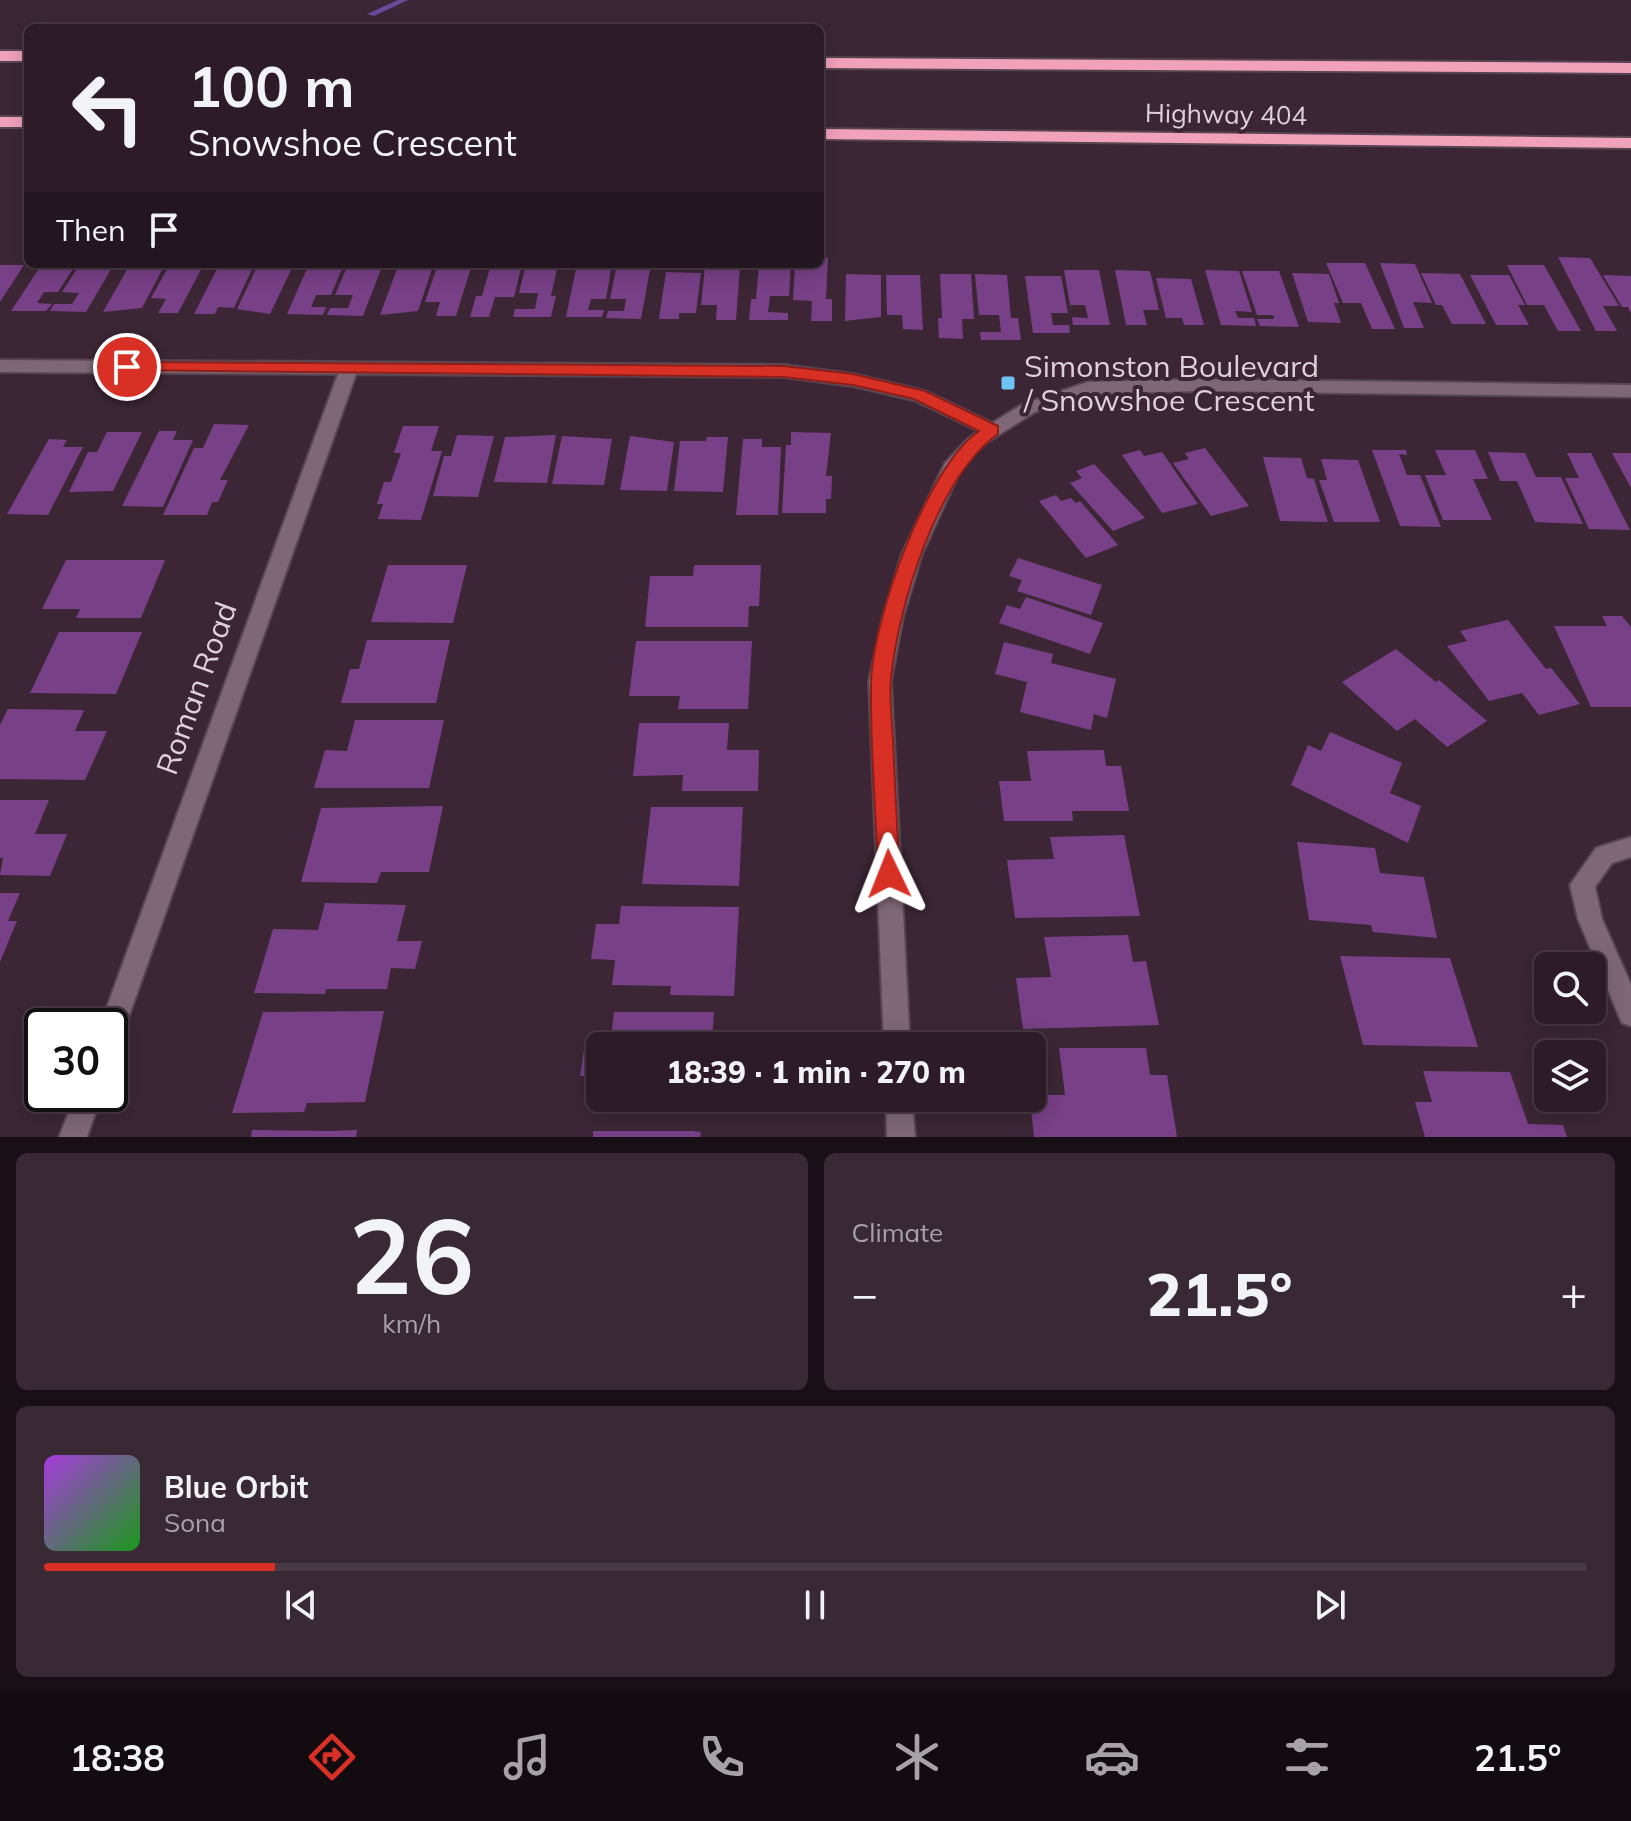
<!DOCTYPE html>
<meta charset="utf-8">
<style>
:root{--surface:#2d1c28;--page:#392934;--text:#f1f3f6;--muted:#a7a1a8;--line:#483a45;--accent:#d93025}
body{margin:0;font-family:Mulish,sans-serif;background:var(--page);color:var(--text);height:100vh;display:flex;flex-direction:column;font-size:30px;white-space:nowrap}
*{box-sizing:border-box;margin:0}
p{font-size:26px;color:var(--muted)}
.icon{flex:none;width:44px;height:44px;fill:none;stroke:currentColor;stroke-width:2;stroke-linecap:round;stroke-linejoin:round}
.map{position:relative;height:1137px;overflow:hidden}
.sheet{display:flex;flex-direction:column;gap:16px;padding:16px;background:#190f16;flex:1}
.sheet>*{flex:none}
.hud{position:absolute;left:24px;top:24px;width:800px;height:244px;border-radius:12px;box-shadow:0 4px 20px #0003,0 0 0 2px var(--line);background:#2d1c28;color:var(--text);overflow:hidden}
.fabs{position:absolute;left:1534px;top:952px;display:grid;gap:16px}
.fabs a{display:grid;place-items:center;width:72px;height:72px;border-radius:12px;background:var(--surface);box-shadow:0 4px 20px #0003,0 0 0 2px var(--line);font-size:40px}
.speed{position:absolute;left:24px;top:1008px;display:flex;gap:16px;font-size:40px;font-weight:700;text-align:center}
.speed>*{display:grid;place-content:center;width:104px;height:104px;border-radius:50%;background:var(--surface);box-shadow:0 4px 20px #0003,0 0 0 2px var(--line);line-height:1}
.speed .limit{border:4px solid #111;border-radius:12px;background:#fff;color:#111}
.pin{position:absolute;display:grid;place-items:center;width:68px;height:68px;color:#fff;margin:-34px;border:4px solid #fff;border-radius:50%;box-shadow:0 2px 8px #0007}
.me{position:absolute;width:88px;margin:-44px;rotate:358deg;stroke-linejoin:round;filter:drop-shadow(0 0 6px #0008)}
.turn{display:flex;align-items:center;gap:28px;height:168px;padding:0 32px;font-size:36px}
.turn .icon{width:104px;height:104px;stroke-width:2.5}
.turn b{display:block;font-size:56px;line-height:68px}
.then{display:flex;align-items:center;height:76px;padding:0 32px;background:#0003;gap:16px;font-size:30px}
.big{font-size:60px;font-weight:800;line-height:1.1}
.sheet .tile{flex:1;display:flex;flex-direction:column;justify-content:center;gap:12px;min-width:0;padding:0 28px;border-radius:12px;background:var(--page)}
.sheet .dial{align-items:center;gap:0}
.dial b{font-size:104px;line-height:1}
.song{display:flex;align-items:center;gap:24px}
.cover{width:96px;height:96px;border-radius:12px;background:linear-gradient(135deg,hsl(280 70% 55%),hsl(120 70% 35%))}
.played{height:8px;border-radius:4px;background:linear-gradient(90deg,var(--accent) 15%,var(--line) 15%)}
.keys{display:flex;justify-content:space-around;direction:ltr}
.heat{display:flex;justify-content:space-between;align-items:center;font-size:44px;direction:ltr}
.sheet .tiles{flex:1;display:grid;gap:16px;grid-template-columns:1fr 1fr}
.tile:last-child{grid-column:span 2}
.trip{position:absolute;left:586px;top:1032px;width:460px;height:80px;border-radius:12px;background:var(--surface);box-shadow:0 4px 20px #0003,0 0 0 2px var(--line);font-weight:800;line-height:80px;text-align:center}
.tabs{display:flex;height:128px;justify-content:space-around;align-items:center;background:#120b10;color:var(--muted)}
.tabs .icon{width:56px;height:56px}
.tabs .active{color:var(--accent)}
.tabs b{font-size:36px;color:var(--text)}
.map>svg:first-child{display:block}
</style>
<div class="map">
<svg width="1631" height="1137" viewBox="0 0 1631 1137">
<rect width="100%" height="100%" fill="#3c2635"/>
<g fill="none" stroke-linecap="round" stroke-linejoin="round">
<path fill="#684b9b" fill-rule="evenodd" d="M398,0H408L374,16L367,14Z"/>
</g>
<path fill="#784087" d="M820,257L828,258L826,299H832V321H811L812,301L793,300L795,264H820Z
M1558,257L1590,258L1619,306H1603L1617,331H1596Z
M1326,263H1365L1395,329H1372L1361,303H1343Z
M1380,263L1415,264L1432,303L1413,302L1424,328H1404Z
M42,264H76L58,292H44L37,303L52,304L46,311H11Z
M80,264H114L86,312L50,311L54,304H72L79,293L62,292Z
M170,264H204L178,313H158L166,299L151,298Z
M309,264H344L331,295H316L311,307H326L323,315L287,314Z
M348,264H383L363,316L327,315L330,308H348L353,295H335Z
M438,264H472L456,316H436L440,302H425Z
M491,264H522L514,297H495L489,317H470L476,296H482Z
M526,264H558L551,296H556L551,317H513L515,309H535L538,293H519Z
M577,264H612L606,299H591L588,310H604L602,317H566Z
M617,264H651L641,319L606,318L608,311H624L626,299H610Z
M759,264H791L789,296H770L768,312L788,313V320H749L751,299H756Z
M0,265H24L0,302Z
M1507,265H1544L1581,331H1558L1544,305H1527Z
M129,266H164L142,308L103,312Z
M705,266H740L736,320H716L717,305H701Z
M218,267H253L234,308L218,307L215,314H194Z
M257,267L292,268L270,314L237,309Z
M397,269H432L418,311L380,315Z
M1064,270H1099L1110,325H1073L1072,317L1088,318L1085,305H1070Z
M1115,270L1150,271L1159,310H1143L1147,325H1126Z
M1205,270L1239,271L1252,312L1235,311L1238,318H1254L1256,326L1221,325Z
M1242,271H1279L1299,327L1260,326L1257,319H1274L1273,315H1257Z
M666,272L701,273L696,313H679V319H659Z
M1292,273L1329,274L1339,303H1334L1341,323L1308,322Z
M1421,273L1460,274L1486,324H1452L1442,305H1436Z
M846,274L881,275V317L845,321Z
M940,274H971L974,319H962L963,339L939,338L938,318H942Z
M975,274L1007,275L1011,318H1018L1021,340H981L980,332H1001L999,315H979Z
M886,275H920L923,330L903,329L902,315H887Z
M1470,275H1509L1525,305H1518L1529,325H1496Z
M1603,275L1631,276V313L1628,307H1622Z
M1025,276H1061L1068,313H1051L1053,325H1069L1070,333H1033Z
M1156,278L1191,279L1204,325H1184L1182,318H1166Z
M214,424L249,425L220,480H228L218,502H212L207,515H163L194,448H203Z
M403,426H439L431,451H442L421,520L378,519L383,504H377L384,482H391L401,453H394Z
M159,431H177L173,440H193L163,507L122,506Z
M107,432H142L113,491L69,492L88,452H97Z
M791,432L831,433L826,476H832L831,499H826V513H782L786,445H791Z
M457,435L494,436L478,497L433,496L444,456H451Z
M556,435L547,483L494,482L505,437Z
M562,436L612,439L604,485L552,484Z
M630,436L674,442L667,491L620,490Z
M707,437H728L723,492L674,491L680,441H706Z
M49,439L67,440L63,447H83L48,515L7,514Z
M743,439H762V447H781L778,515H736Z
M1205,448L1249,506L1211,516L1173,463L1189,459L1185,453Z
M1140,450L1144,456L1162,452L1198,504L1162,513L1122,455Z
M1372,450H1406L1407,455L1399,454L1407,475H1420L1441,527L1400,526Z
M1435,450H1475L1488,479H1473L1492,520H1443L1425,475H1446Z
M1488,452L1525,453L1536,477H1561L1583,524L1535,522L1517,481H1500Z
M1567,453H1591L1630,530L1589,529L1565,478H1579Z
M1612,453H1631V488Z
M1263,457L1301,458L1307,478L1314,479L1328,522L1280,521Z
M1321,459L1358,460L1380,522H1334L1319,480H1327Z
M1094,464L1145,518L1113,531L1070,483L1082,478L1076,471Z
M1056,495L1061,501L1071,498L1076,503L1080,501L1118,545L1086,558L1039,501Z
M1018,558L1102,585L1091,615L1017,591L1022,580L1009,576Z
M66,560H165L141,618H76L80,609H42Z
M388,565H467L453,623L371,622Z
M694,565H761L759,606H749L748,627H645L650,576H693Z
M1026,597L1103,623L1090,654L999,623L1007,605L1020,609Z
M1602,616H1622L1631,627V707H1591L1554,626H1607Z
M1508,620L1546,669L1551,668L1580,704L1539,715L1522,693L1489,701L1447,646L1467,641L1460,631Z
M59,632H142L116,694L30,693Z
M367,640H450L436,703H341L350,669H359Z
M636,641H752L748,709H678L680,696H629Z
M1004,642L1053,654L1051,663L1116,679L1107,718L1094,714L1091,730L1020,712L1027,682L995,674Z
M1396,649L1436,682L1439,680L1487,721L1447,747L1415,719L1397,731L1342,682Z
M8,709L84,710L75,731H107L85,780L0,779V725Z
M355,720H444L429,788H314L325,750L347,751Z
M639,723H729L727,750H759L758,791H682L683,775L633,776Z
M1330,732L1402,763L1390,793L1421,806L1408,843L1291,785L1308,745L1321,751Z
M1104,750L1106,766H1121L1129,811H1072L1073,821H1004L999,781H1031L1027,751Z
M0,800H49L35,834H67L50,876L0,875L3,858H0Z
M443,806L429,872H381L377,883L301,882L321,808Z
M651,807H743L739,886L642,884Z
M1124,835L1140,916L1015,918L1007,860L1054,859L1050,837Z
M1297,842L1375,848L1380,873L1424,877L1437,938L1373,932L1371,925L1309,920Z
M0,893H20L8,921H17L0,962Z
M325,903L406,905L397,941H422L415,969L391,968L387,989H326L325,994L254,993L273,929L318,930Z
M621,906L739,907L734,996L670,995L671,986L612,985L615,960L591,959L596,924H619Z
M1128,935L1133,962L1146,961L1159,1025L1023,1029L1016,978L1051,977L1044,937Z
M1340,956L1450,958L1478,1047L1363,1045Z
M384,1011L365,1102L307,1103L304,1112L232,1113L263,1012Z
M614,1012H714L712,1046H610Z
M585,1043H600V1076H580Z
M1059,1048H1146L1150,1075H1167L1177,1137H1034L1030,1098L1032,1095H1065Z
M1423,1071L1510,1072L1528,1124L1563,1125L1567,1137H1425L1415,1102H1432Z
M604,1098H743L742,1113L603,1109Z
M252,1130L331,1131L357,1130L356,1137H251Z
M593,1131H693L701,1132L700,1137H593Z"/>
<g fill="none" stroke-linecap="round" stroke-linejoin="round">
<defs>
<path id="street" d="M0,360L784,365L853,374L925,391L992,423L1023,404L1088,382L1202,379L1631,385V397L1202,391L1089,394L1035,412L981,446L960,471L922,554L903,617L891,681L910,1046H884L869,681L883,617L902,554L945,463L969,438L979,431L914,400L853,386L784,377L356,374L123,1033L119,1042L110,1046V1026H100L338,374L0,372Z
M1631,837V857L1612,863L1595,887L1602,919L1631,985V1026L1622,1023L1618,1014L1578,919L1570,885L1596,848Z
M76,1094H102L87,1137H59Z
M886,1098H912L915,1137H887Z"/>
<path id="highway" d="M0,51H28V61H0Z
M820,58L1631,63V73L820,68Z
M0,117H28V127H0Z
M820,129L1631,138V148L820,139Z"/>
</defs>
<use href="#street" stroke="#574551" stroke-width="4"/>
<use href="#highway" stroke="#574551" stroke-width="4"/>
<use href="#street" fill="#7f6777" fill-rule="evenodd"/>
<use href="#highway" fill="#f1a1ba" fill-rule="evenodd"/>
</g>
<path fill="#d93025" stroke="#8d1f18" stroke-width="2" d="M127,362L784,366L853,374L925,391L998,426V434C937,478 898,606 891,679C889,699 892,721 893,740C895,785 897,830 900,874L897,881L889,884L881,881L878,874C876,811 870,747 871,684C872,620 926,468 979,431L914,399L853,385L784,377L121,370L119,367Z"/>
<rect fill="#70c1f4" stroke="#3c2635" stroke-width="3" x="1000" y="375" width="16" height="16" rx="4"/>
<g text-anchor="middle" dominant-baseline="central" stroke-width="8" stroke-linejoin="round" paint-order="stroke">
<g font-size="26" fill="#dfd1da" stroke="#3c2635">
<text transform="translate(1226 114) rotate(1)">Highway 404</text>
</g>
<g font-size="30" fill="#dfd1da" stroke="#3c2635" text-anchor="start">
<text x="1024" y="366">Simonston Boulevard<tspan x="1024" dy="34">/ Snowshoe Crescent</tspan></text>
</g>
<g font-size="30" fill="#dfd1da" stroke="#3c2635">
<text transform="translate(196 688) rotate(-70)">Roman Road</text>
</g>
</g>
</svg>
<div class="fabs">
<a><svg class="icon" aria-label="search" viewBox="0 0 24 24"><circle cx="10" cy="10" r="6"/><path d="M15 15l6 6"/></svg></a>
<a><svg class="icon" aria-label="layers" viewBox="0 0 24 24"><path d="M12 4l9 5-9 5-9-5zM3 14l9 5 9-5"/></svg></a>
</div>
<div class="speed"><div class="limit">30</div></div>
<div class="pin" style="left:127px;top:367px;background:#d93025"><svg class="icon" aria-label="arrive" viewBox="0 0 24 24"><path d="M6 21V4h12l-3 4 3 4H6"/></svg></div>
<svg class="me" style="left:889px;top:874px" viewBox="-20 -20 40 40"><path d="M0-17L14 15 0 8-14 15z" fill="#d93025" stroke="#fff" stroke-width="4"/></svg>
<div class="trip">18:39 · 1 min · 270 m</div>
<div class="hud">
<div class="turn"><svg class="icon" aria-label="left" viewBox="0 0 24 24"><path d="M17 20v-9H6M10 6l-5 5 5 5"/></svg><div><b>100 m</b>Snowshoe Crescent</div></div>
<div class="then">Then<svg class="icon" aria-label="arrive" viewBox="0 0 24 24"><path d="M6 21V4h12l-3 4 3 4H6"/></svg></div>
</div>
</div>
<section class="sheet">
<div class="tiles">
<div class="tile dial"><b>26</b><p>km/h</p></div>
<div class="tile"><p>Climate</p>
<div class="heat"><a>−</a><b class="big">21.5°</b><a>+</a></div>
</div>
<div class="tile">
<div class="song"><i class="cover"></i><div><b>Blue Orbit</b><p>Sona</p></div></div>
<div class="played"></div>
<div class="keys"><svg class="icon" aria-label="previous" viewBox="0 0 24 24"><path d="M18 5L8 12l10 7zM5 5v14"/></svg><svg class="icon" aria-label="pause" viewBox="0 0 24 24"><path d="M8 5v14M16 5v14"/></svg><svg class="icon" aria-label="next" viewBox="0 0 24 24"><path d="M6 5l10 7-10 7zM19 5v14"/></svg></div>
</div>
</div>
</section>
<nav class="tabs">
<b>18:38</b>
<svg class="icon active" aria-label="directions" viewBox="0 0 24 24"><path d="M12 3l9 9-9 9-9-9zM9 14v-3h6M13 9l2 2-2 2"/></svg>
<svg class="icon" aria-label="music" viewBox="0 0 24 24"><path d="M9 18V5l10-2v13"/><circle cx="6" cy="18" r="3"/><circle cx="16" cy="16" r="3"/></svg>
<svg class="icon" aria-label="phone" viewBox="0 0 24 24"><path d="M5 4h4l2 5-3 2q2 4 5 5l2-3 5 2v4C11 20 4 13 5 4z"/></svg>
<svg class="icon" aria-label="climate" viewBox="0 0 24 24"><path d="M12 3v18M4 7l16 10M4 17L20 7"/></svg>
<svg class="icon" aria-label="car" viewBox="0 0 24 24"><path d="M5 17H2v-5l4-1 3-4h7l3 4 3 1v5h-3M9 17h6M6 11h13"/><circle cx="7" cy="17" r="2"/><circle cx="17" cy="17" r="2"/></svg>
<svg class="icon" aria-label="filters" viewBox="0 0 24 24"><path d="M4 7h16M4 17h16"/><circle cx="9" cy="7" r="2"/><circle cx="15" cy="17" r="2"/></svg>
<b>21.5°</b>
</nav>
